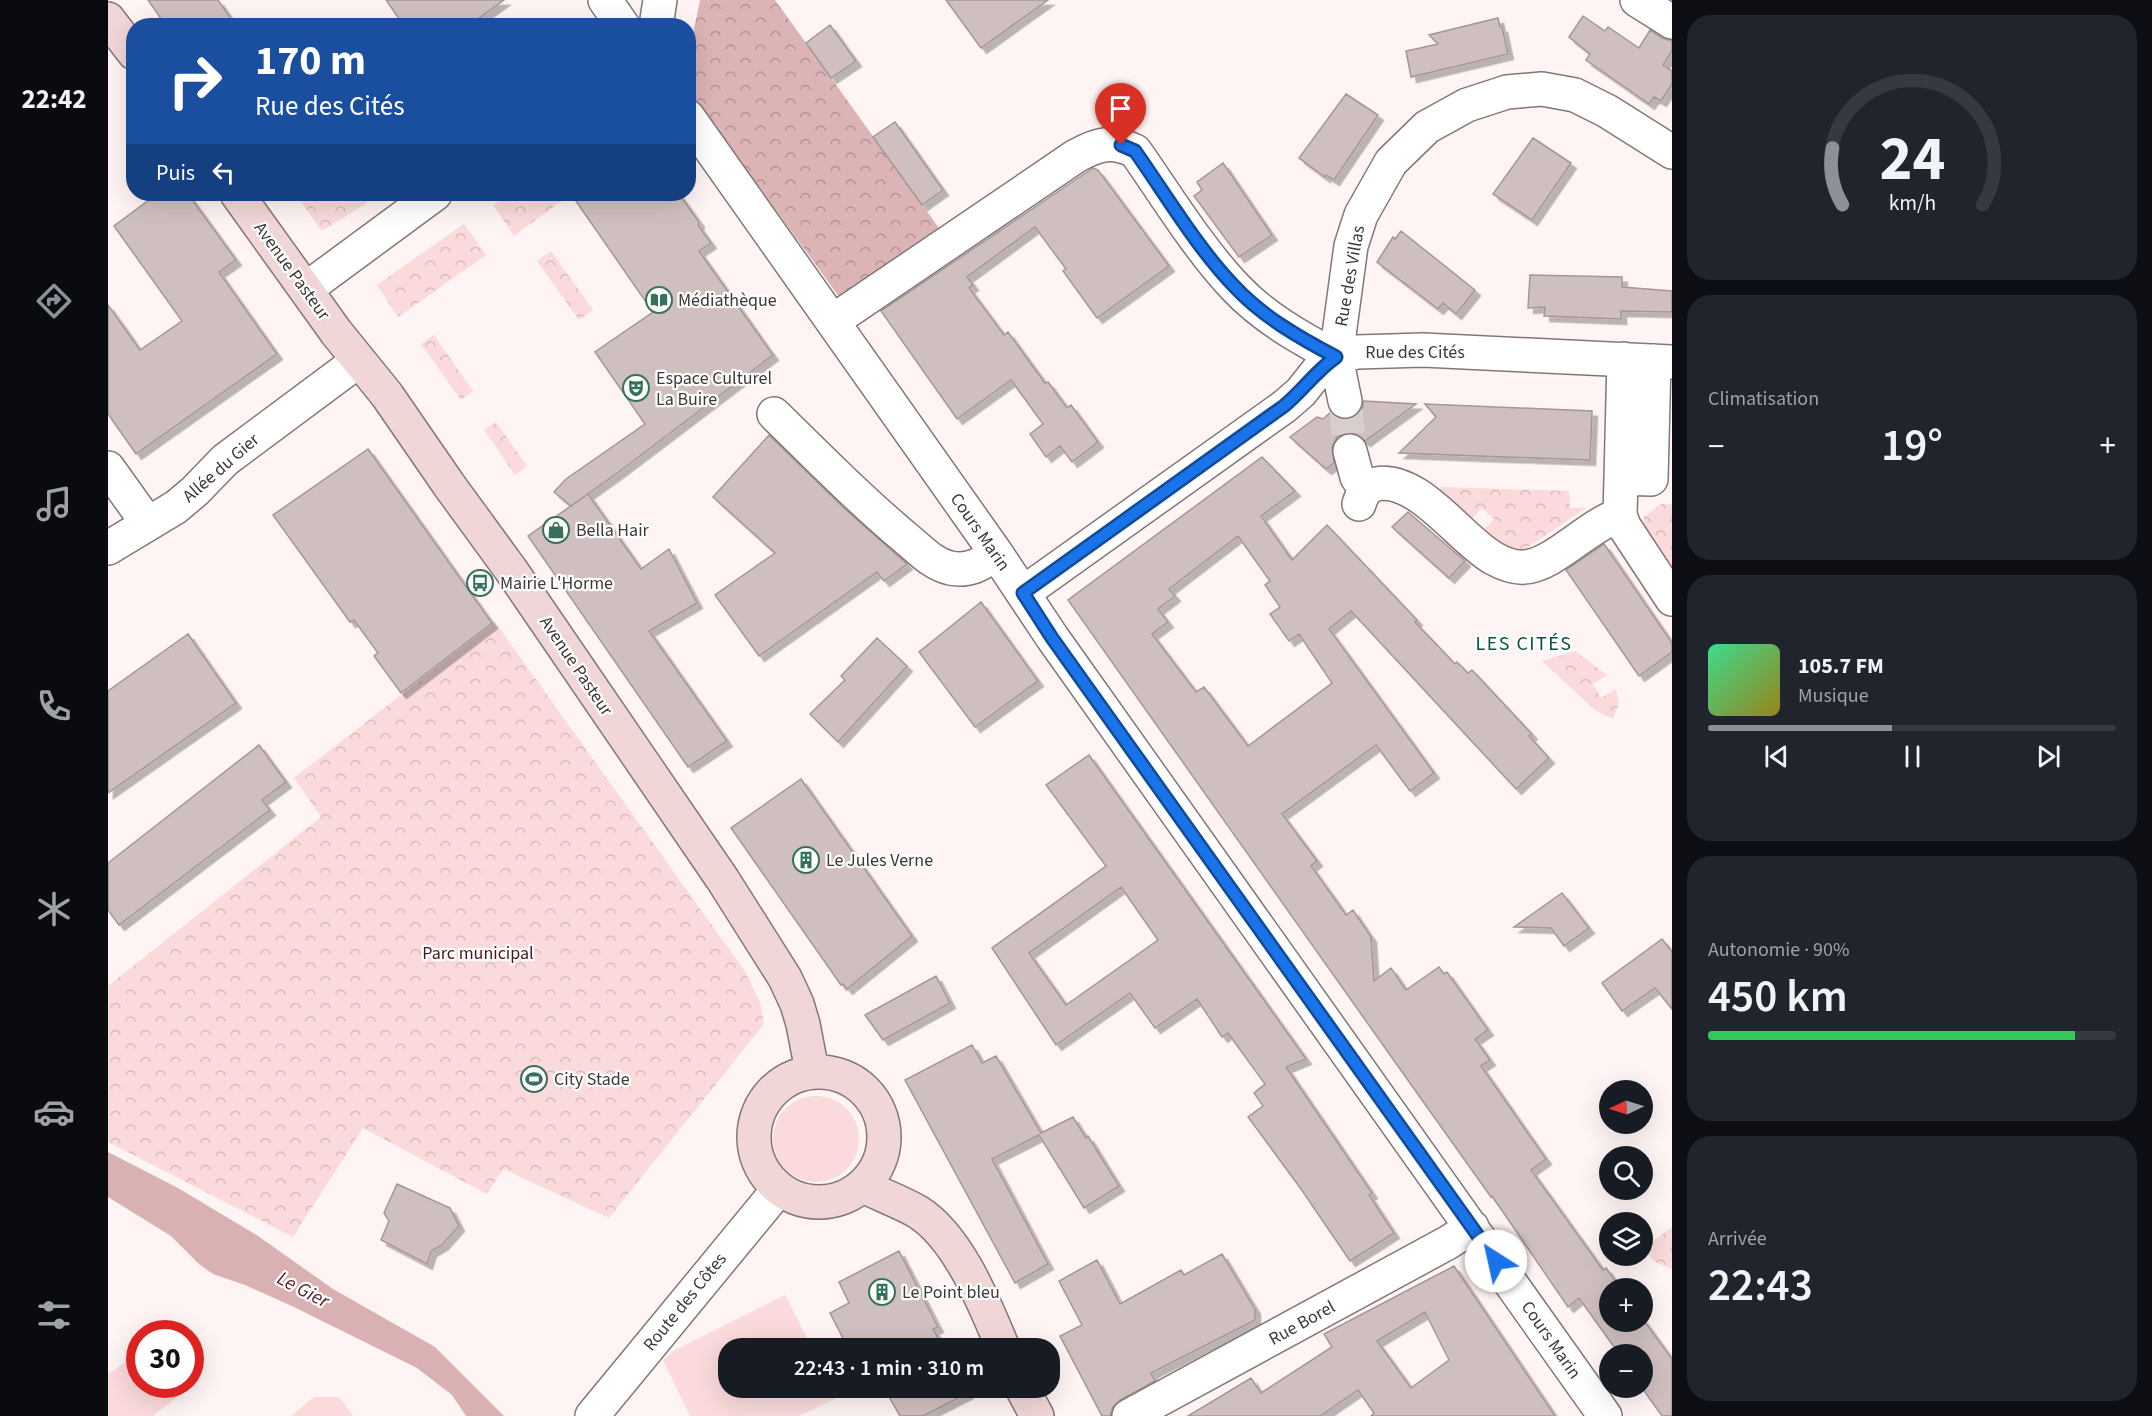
<!DOCTYPE html>
<html lang="fr">
<meta charset="utf-8">
<style>
:root{--surface:#171b24;--page:#20242c;--text:#f1f3f6;--muted:#9ea1a6;--line:#363941;--accent:#8c9099}
body{margin:0;font-family:"Source Sans 3",sans-serif;background:var(--page);color:var(--text);height:100vh;display:flex;flex-direction:column;font-size:22px;white-space:nowrap}
*{box-sizing:border-box;margin:0}
p{font-size:20px;color:var(--muted)}
.icon{flex:none;width:33px;height:33px;fill:none;stroke:currentColor;stroke-width:2;stroke-linecap:round;stroke-linejoin:round}
.map{position:relative;flex:1;overflow:hidden}
.drawer{display:flex;flex-direction:column;gap:15px;padding:15px;background:#0d0f14;width:480px}
.drawer>*{flex:none}
.guide{position:absolute;left:18px;top:18px;width:570px;height:183px;border-radius:24px;box-shadow:0 6px 24px #0002;background:#1a4fa0;color:#fff;overflow:hidden}
.needle{width:39px;rotate:266deg}
.fabs{position:absolute;left:1491px;top:1080px;display:grid;gap:12px}
.fabs a{display:grid;place-items:center;width:54px;height:54px;border-radius:50%;background:var(--surface);box-shadow:0 6px 24px #0002;font-size:30px}
.speed{position:absolute;left:18px;top:1320px;display:flex;gap:12px;font-size:30px;font-weight:700;text-align:center}
.speed>*{display:grid;place-content:center;width:78px;height:78px;border-radius:50%;background:var(--surface);box-shadow:0 6px 24px #0002;line-height:1}
.speed .limit{border:9px solid #d22;background:#fff;color:#111}
.pin{position:absolute;display:grid;place-items:center;width:51px;height:51px;color:#fff;margin:-62px -26px;border-radius:50% 50% 50% 0;rotate:-45deg;box-shadow:0 0 6px #0007}
.pin .icon{rotate:45deg}
.me{position:absolute;width:66px;margin:-33px;rotate:325deg;stroke-linejoin:round;filter:drop-shadow(0 0 4px #0008)}
.turn{display:flex;align-items:center;gap:21px;height:126px;padding:0 30px;font-size:27px}
.turn .icon{width:78px;height:78px;stroke-width:2.5}
.turn b{display:block;font-size:42px;line-height:51px}
.then{display:flex;align-items:center;height:57px;padding:0 30px;background:#0003;gap:12px;font-size:22px}
.big{font-size:45px;font-weight:600;line-height:1.1}
.drawer .widget{flex:1;display:flex;flex-direction:column;justify-content:center;gap:9px;min-width:0;padding:0 21px;border-radius:24px;background:var(--page)}
.drawer .dial{align-items:center;gap:0}
.dial svg{height:156px;overflow:visible;fill:none;stroke:var(--line);stroke-width:7;stroke-linecap:round;text-anchor:middle}
.dial text{fill:var(--text);stroke:none}
.song{display:flex;align-items:center;gap:18px}
.cover{width:72px;height:72px;border-radius:9px;background:linear-gradient(135deg,hsl(150 70% 55%),hsl(50 70% 35%))}
.played{height:6px;border-radius:3px;background:linear-gradient(90deg,var(--accent) 45%,var(--line) 45%)}
.keys{display:flex;justify-content:space-around;direction:ltr}
.heat{display:flex;justify-content:space-between;align-items:center;font-size:33px;direction:ltr}
.charge{height:9px;border-radius:4px;background:linear-gradient(90deg,#34c759 90%,var(--line) 0)}
.trip{position:absolute;left:610px;top:1338px;width:342px;height:60px;border-radius:24px;background:var(--surface);box-shadow:0 6px 24px #0002;font-weight:600;line-height:60px;text-align:center}
main{display:flex;flex:1;min-height:0}
.dock{display:flex;flex-direction:column;width:108px;justify-content:space-around;align-items:center;background:#090b0e;color:var(--muted)}
.dock .icon{width:42px;height:42px}
.dock .on{color:var(--accent)}
.dock b{font-size:27px;color:var(--text)}
.map>svg:first-child{display:block}
</style>
<main>
<nav class="dock">
<b>22:42</b>
<svg class="icon on" aria-label="directions" viewBox="0 0 24 24"><path d="M12 3l9 9-9 9-9-9zM9 14v-3h6M13 9l2 2-2 2"/></svg>
<svg class="icon" aria-label="music" viewBox="0 0 24 24"><path d="M9 18V5l10-2v13"/><circle cx="6" cy="18" r="3"/><circle cx="16" cy="16" r="3"/></svg>
<svg class="icon" aria-label="phone" viewBox="0 0 24 24"><path d="M5 4h4l2 5-3 2q2 4 5 5l2-3 5 2v4C11 20 4 13 5 4z"/></svg>
<svg class="icon" aria-label="climate" viewBox="0 0 24 24"><path d="M12 3v18M4 7l16 10M4 17L20 7"/></svg>
<svg class="icon" aria-label="car" viewBox="0 0 24 24"><path d="M5 17H2v-5l4-1 3-4h7l3 4 3 1v5h-3M9 17h6M6 11h13"/><circle cx="7" cy="17" r="2"/><circle cx="17" cy="17" r="2"/></svg>
<svg class="icon" aria-label="filters" viewBox="0 0 24 24"><path d="M4 7h16M4 17h16"/><circle cx="9" cy="7" r="2"/><circle cx="15" cy="17" r="2"/></svg>
</nav>
<div class="map">
<svg width="1564" height="1416" viewBox="0 0 1564 1416">
<defs>
<pattern id="forest-crowns" width="20" height="18" patternUnits="userSpaceOnUse" patternTransform="scale(1.5)"><rect width="20" height="18" fill="#dcb4b5"/><path d="M2 6a3 3 0 1 1 6 0M12 15a3 3 0 1 1 6 0" fill="none" stroke="#b49394"/></pattern>
<pattern id="park-crowns" width="20" height="18" patternUnits="userSpaceOnUse" patternTransform="scale(1.5)"><rect width="20" height="18" fill="#fadadb"/><path d="M2 6a3 3 0 1 1 6 0M12 15a3 3 0 1 1 6 0" fill="none" stroke="#d7bcbd"/></pattern>
<filter id="shadow"><feDropShadow dx="5.5" dy="5.5" stdDeviation="0" flood-color="#0004"/></filter>
</defs>
<rect width="100%" height="100%" fill="#fff4f4"/>
<path fill="#fadadb" d="M665 1139a43 43 0 1 1 86 0a43 43 0 1 1-86 0Z
M677,1295L704,1348H621V1388H724L729,1398L691,1416H582L555,1360L567,1350Z
M31,1353L32,1384L64,1385L71,1396L44,1416H0V1374Z
M206,1397H231L245,1416H183Z"/>
<path fill="url(#forest-crowns)" d="M592,0H667L831,228L732,298L581,91L580,43L585,34Z"/>
<path fill="url(#park-crowns)" d="M187,194H265L256,205L214,231Z
M401,194H463L406,236L385,205Z
M356,224L378,255L290,317L269,285Z
M443,251L485,310L471,320L429,261Z
M326,335L365,391L353,400L313,344Z
M388,422L419,466L407,475L376,430Z
M1334,487L1461,491L1462,508H1478L1408,555L1375,531L1386,519L1374,508L1363,520L1330,490Z
M1553,504H1564V576L1535,530L1536,517Z
M387,622L638,973L652,1003L656,1024L501,1218L395,1169L379,1194L255,1128L185,1237L0,1142V986L213,817L186,778Z
M1467,651L1499,675L1485,684L1493,698L1508,689L1511,703L1505,719L1487,710L1434,661Z
M1564,1227V1269L1545,1261L1536,1247Z"/>
<path fill="#d9b1b2" d="M0,1152L70,1188L150,1236L225,1289L327,1347L396,1416H358L344,1395L309,1368L186,1307L137,1285L105,1274L91,1264L63,1236L0,1197Z"/>
<path fill="#d0bfbf" stroke="#a69696" stroke-width="1.5" fill-rule="evenodd" filter="url(#shadow)" d="M40,0H110L128,26H58Z
M278,0H396L360,26H296Z
M838,0H940L873,48Z
M1475,16L1497,31L1500,27L1531,48L1542,30L1554,38L1564,41V51L1555,65L1564,71V84L1553,101L1546,97L1541,104L1478,60L1482,54L1461,37Z
M1390,18L1392,27H1394L1400,54L1303,77L1298,51L1330,44L1321,35Z
M722,25L748,61L723,78L698,43Z
M1238,94L1270,115L1226,180L1218,175L1217,177L1191,158Z
M787,122L835,190L814,205L765,137Z
M1425,138L1463,163L1424,220L1385,194Z
M1115,163L1164,235L1131,257L1086,196L1094,190L1089,182Z
M985,168L990,170L1061,266L989,318L955,271L958,269L927,227L859,277L865,285L861,288L896,335L900,332L937,383L940,382L959,408L963,405L990,442L964,462L952,446L938,457L922,434L935,424L903,380L849,419L773,311Z
M49,194H80L128,260L111,272L169,354L28,454L0,414V305L32,350L74,321L6,226Z
M463,194H571L591,222L590,225L603,243L591,251L665,355L512,471L463,506L446,492L458,479L537,424L487,352L545,312Z
M1293,231L1367,290L1348,314L1335,303L1330,309L1269,262L1285,237L1287,239Z
M1422,275L1514,277V287L1564,291V312L1513,311V319L1436,316L1437,307L1420,308Z
M1255,401L1308,404L1257,441L1246,433H1238L1229,437L1224,447L1226,463L1218,469L1182,437L1209,417L1215,419L1222,413L1231,419H1241L1250,415L1255,407Z
M1317,404L1484,411L1482,460L1291,453L1328,417Z
M661,435L736,508L799,564L776,581L769,572L651,656L607,595L667,553L605,497Z
M260,449L384,623L293,693L266,656L270,653L246,620L242,622L165,515Z
M1154,457L1187,491L1153,516L1184,560L1219,525L1309,620L1307,622L1347,664L1349,662L1360,673L1364,670L1424,734L1421,736L1441,758L1408,789L1243,611L1221,629L1326,773L1302,791L1268,745L1174,814L1209,861L1203,866L1238,915L1245,910L1263,937L1266,981L1283,968L1298,990L1331,967L1336,974L1339,972L1380,1030L1367,1039L1382,1060L1373,1066L1438,1159L1423,1170L1495,1270L1498,1268L1513,1288H1502V1322H1534V1318L1564,1359V1416H1554L1534,1388V1354H1511L1471,1298L1460,1307L1384,1196L1383,1197L1304,1086L960,600ZM1130,536L1162,581L1157,585L1172,607L1162,614L1181,641L1191,634L1224,683L1140,746L1096,687L1088,692L1044,634L1060,622L1050,609L1067,596L1061,589Z
M480,494L533,569L561,549L589,603L541,631L619,741L580,767L420,536Z
M1300,512L1357,561L1341,578L1284,527Z
M1496,544L1564,643V652L1531,676L1458,570Z
M873,602L930,681L867,727L811,652Z
M80,634L128,703L0,793V691Z
M769,638L799,666L730,742L702,714L737,680L733,676Z
M151,745L178,782L154,800L162,810L11,925L0,910V863Z
M981,755L1198,1059L1178,1067L1264,1193L1261,1195L1286,1233L1242,1261L1193,1189L1140,1117L1155,1106L1146,1093L1157,1084L1120,1033L1114,1037L1089,999L1047,1028L1022,993L948,1045L884,948L998,866L938,785ZM1013,887L1050,940L958,1005L921,953Z
M693,779L804,936L739,989L735,984L733,985L623,828Z
M1454,893L1481,928L1456,946L1443,928L1406,927Z
M1554,939L1564,952V1009L1547,988L1514,1011L1494,983Z
M828,976L842,1003L775,1040L757,1015Z
M864,1045L874,1063L888,1056L933,1133L965,1117L978,1138L980,1136L1011,1186L976,1208L931,1135L884,1159L940,1264L907,1283L797,1080Z
M289,1184L342,1208L351,1226L334,1245L323,1251L319,1264L273,1240L281,1221L276,1213Z
M791,1251L830,1327L825,1329L836,1348H740L722,1313L741,1303L731,1282Z
M1114,1254L1147,1309V1320L1043,1373L1047,1381L1012,1400L1005,1407L1002,1416H994L952,1336L974,1325L951,1281L989,1260L1012,1304L1073,1270L1076,1275Z
M1346,1266L1447,1416H1263L1266,1413L1250,1390L1212,1416H1080L1143,1378L1153,1393L1224,1347L1216,1334ZM1317,1312L1341,1360L1303,1388L1269,1341Z
M776,1388H857L860,1393L815,1416H792Z"/>
<g fill="none" stroke-linecap="round" stroke-linejoin="round">
<path stroke="#d8cece" stroke-width="33" stroke-dasharray="33 16" stroke-linecap="butt" d="M1237,401L1242,451"/>
<defs>
<path id="street" d="M497,0L515,26
M1529,0L1564,22
M548,26L552,0
M580,117L888,553L944,637L1497,1416
M198,289L327,194
M725,321L968,156C990,144 1003,140 1027,151C1058,195 1090,248 1127,287C1155,317 1192,338 1228,357
M1546,361L1543,479L1513,478L1512,515L1516,526L1564,599
M1237,401L1228,357L1243,246L1253,215L1283,162L1319,127L1359,105L1399,92L1434,89L1467,95L1499,111L1564,152
M666,414C710,457 753,501 800,540C813,551 825,564 842,568C861,572 874,564 888,553
M1242,451L1249,477L1257,489
M0,468L40,524
M1513,478L1516,359
M1251,504C1254,494 1258,487 1268,484C1309,475 1352,539 1385,558C1394,563 1406,568 1416,567C1445,566 1480,525 1512,515
M0,548L68,507L87,491L117,460L250,361
M915,593L1177,406L1193,392L1212,368L1228,357L1249,352L1315,350L1564,362
M484,1416L670,1190
M1021,1416L1341,1242L1364,1227"/>
<path id="secondary" d="M0,19L26,53
M129,194L228,332L279,395L341,485L403,570L615,880L677,978L689,1004L695,1024L704,1071
M646 1137a65 65 0 1 1 130 0a65 65 0 1 1-130 0Z
M755,1186C773,1195 793,1202 810,1212C851,1238 877,1305 895,1348
M914,1388L929,1416"/>
</defs>
<use href="#street" stroke="#857676" stroke-width="36"/>
<use href="#secondary" stroke="#857676" stroke-width="36"/>
<use href="#street" stroke="#fff" stroke-width="33"/>
<use href="#secondary" stroke="#f1d6d7" stroke-width="33"/>
</g>
<g fill="none" stroke-linecap="round" stroke-linejoin="round">
<defs>
<path id="route" d="M1013,145L1027,151C1058,195 1090,249 1127,287C1155,317 1192,338 1228,357C1208,371 1195,390 1176,406L915,593L944,638L1388,1261"/>
</defs>
<use href="#route" stroke="#114b97" stroke-width="15"/>
<use href="#route" stroke="#1a73e8" stroke-width="10"/>
</g>
<defs>
<symbol id="library-ring" viewBox="-11 -11 22 22"><circle r="9.5" fill="#fff" stroke="#36715a" stroke-width="1.5"/><path d="M-6-4Q-3-5.5-.7-3.5V5Q-3 3-6 4ZM6-4Q3-5.5 .7-3.5V5Q3 3 6 4Z" fill="#36715a"/></symbol>
<symbol id="theatre-ring" viewBox="-11 -11 22 22"><circle r="9.5" fill="#fff" stroke="#36715a" stroke-width="1.5"/><path d="M-5-5.5Q0-4 5-5.5V0Q5 5 0 6Q-5 5-5 0ZM-3.3-2.5H-1v1.5H-3.3ZM1-2.5H3.3v1.5H1ZM-2.8 1Q0 5.5 2.8 1Z" fill="#36715a"/></symbol>
<symbol id="shop-ring" viewBox="-11 -11 22 22"><circle r="9.5" fill="#fff" stroke="#36715a" stroke-width="1.5"/><path d="M-5-2.5h2.3a2.7 3.5 0 0 1 5.4 0H5L5.5 6h-11ZM-1.5-2.5h3a1.5 2.3 0 0 0-3 0Z" fill="#36715a"/></symbol>
<symbol id="bus-ring" viewBox="-11 -11 22 22"><circle r="9.5" fill="#fff" stroke="#36715a" stroke-width="1.5"/><path d="M-5-6H5V4H4V6H2V4H-2V6H-4V4H-5ZM-3.5-4V0h7V-4ZM-3.5 1.2v1.5H-2V1.2ZM2 1.2v1.5H3.5V1.2Z" fill="#36715a"/></symbol>
<symbol id="building-ring" viewBox="-11 -11 22 22"><circle r="9.5" fill="#fff" stroke="#36715a" stroke-width="1.5"/><path d="M-4-6H4V6H1V3H-1V6H-4ZM-2.5-4.3h1.7v1.8h-1.7ZM.8-4.3h1.7v1.8H.8ZM-2.5-1h1.7V.8h-1.7ZM.8-1h1.7V.8H.8Z" fill="#36715a"/></symbol>
<symbol id="stadium-ring" viewBox="-11 -11 22 22"><circle r="9.5" fill="#fff" stroke="#36715a" stroke-width="1.5"/><path d="M0-5a6.5 5 0 1 0 0 10a6.5 5 0 1 0 0-10ZM-3.5-1.8h7v3.6h-7Z" fill="#36715a"/></symbol>
</defs>
<g fill-rule="evenodd">
<use href="#library-ring" x="536" y="285" width="30" height="30"/>
<use href="#theatre-ring" x="513" y="373" width="30" height="30"/>
<use href="#shop-ring" x="433" y="515" width="30" height="30"/>
<use href="#bus-ring" x="357" y="568" width="30" height="30"/>
<use href="#building-ring" x="683" y="845" width="30" height="30"/>
<use href="#stadium-ring" x="411" y="1064" width="30" height="30"/>
<use href="#building-ring" x="759" y="1277" width="30" height="30"/>
</g>
<g text-anchor="middle" dominant-baseline="central" stroke-width="4.5" stroke-linejoin="round" paint-order="stroke">
<g font-size="18" fill="#3e3838" stroke="#fff">
<text transform="translate(184 271) rotate(54)">Avenue Pasteur</text>
<text transform="translate(1242 276) rotate(-80)">Rue des Villas</text>
<text x="1307" y="352">Rue des Cités</text>
<text transform="translate(113 468) rotate(-41)">Allée du Gier</text>
<text transform="translate(872 532) rotate(55)">Cours Marin</text>
<text transform="translate(468 666) rotate(56)">Avenue Pasteur</text>
<text transform="translate(577 1302) rotate(-51)">Route des Côtes</text>
<text transform="translate(1194 1323) rotate(-29)">Rue Borel</text>
<text transform="translate(1443 1340) rotate(55)">Cours Marin</text>
</g>
<g font-size="18" fill="#3e3838" stroke="#fff" text-anchor="start">
<text x="570" y="300">Médiathèque</text>
<text x="548" y="378">Espace Culturel<tspan x="548" dy="21">La Buire</tspan></text>
<text x="468" y="530">Bella Hair</text>
<text x="392" y="583">Mairie L'Horme</text>
<text x="718" y="860">Le Jules Verne</text>
<text x="446" y="1079">City Stade</text>
<text x="794" y="1292">Le Point bleu</text>
</g>
<g font-size="18" fill="#48171c" stroke="#fff">
<text x="370" y="953">Parc municipal</text>
</g>
<g font-size="20" letter-spacing="1.5" fill="#00523b" stroke="#fff">
<text x="1416" y="644">LES CITÉS</text>
</g>
<g font-size="20" font-style="italic" fill="#58252a" stroke="#fff">
<text transform="translate(195 1290) rotate(28)">Le Gier</text>
</g>
</g>
</svg>
<div class="fabs">
<a><svg class="needle" viewBox="-14 -14 28 28"><path d="M0-13l5 13h-10z" fill="#e53935"/><path d="M0 13l5-13h-10z" fill="#9ea1a6"/></svg></a>
<a><svg class="icon" aria-label="search" viewBox="0 0 24 24"><circle cx="10" cy="10" r="6"/><path d="M15 15l6 6"/></svg></a>
<a><svg class="icon" aria-label="layers" viewBox="0 0 24 24"><path d="M12 4l9 5-9 5-9-5zM3 14l9 5 9-5"/></svg></a>
<a>+</a>
<a>−</a>
</div>
<div class="speed"><div class="limit">30</div></div>
<div class="pin" style="left:1013px;top:145px;background:#d93025"><svg class="icon" aria-label="arrive" viewBox="0 0 24 24"><path d="M6 21V4h12l-3 4 3 4H6"/></svg></div>
<svg class="me" style="left:1388px;top:1261px" viewBox="-20 -20 40 40"><circle r="19" fill="#fff"/><path d="M0-13L10 11 0 6-10 11z" fill="#1a73e8"/></svg>
<div class="trip">22:43 · 1 min · 310 m</div>
<div class="guide">
<div class="turn"><svg class="icon" aria-label="right" viewBox="0 0 24 24"><path d="M7 20v-9h11M14 6l5 5-5 5"/></svg><div><b>170 m</b>Rue des Cités</div></div>
<div class="then">Puis<svg class="icon" aria-label="left" viewBox="0 0 24 24"><path d="M17 20v-9H6M10 6l-5 5 5 5"/></svg></div>
</div>
</div>
<section class="drawer">
<div class="widget dial"><svg viewBox="0 0 100 80">
<path d="M14 69A42 42 0 1 1 86 69"/>
<path d="M14 69A42 42 0 0 1 9 40" stroke="#8c9099"/>
<text x="50" y="56" font-size="32" font-weight="700">24</text>
<text x="50" y="72" font-size="11">km/h</text>
</svg></div>
<div class="widget"><p>Climatisation</p>
<div class="heat"><a>−</a><b class="big">19°</b><a>+</a></div>
</div>
<div class="widget">
<div class="song"><i class="cover"></i><div><b>105.7 FM</b><p>Musique</p></div></div>
<div class="played"></div>
<div class="keys"><svg class="icon" aria-label="previous" viewBox="0 0 24 24"><path d="M18 5L8 12l10 7zM5 5v14"/></svg><svg class="icon" aria-label="pause" viewBox="0 0 24 24"><path d="M8 5v14M16 5v14"/></svg><svg class="icon" aria-label="next" viewBox="0 0 24 24"><path d="M6 5l10 7-10 7zM19 5v14"/></svg></div>
</div>
<div class="widget"><p>Autonomie · 90%</p><b class="big">450 km</b><div class="charge"></div></div>
<div class="widget"><p>Arrivée</p><b class="big">22:43</b></div>
</section>
</main>
